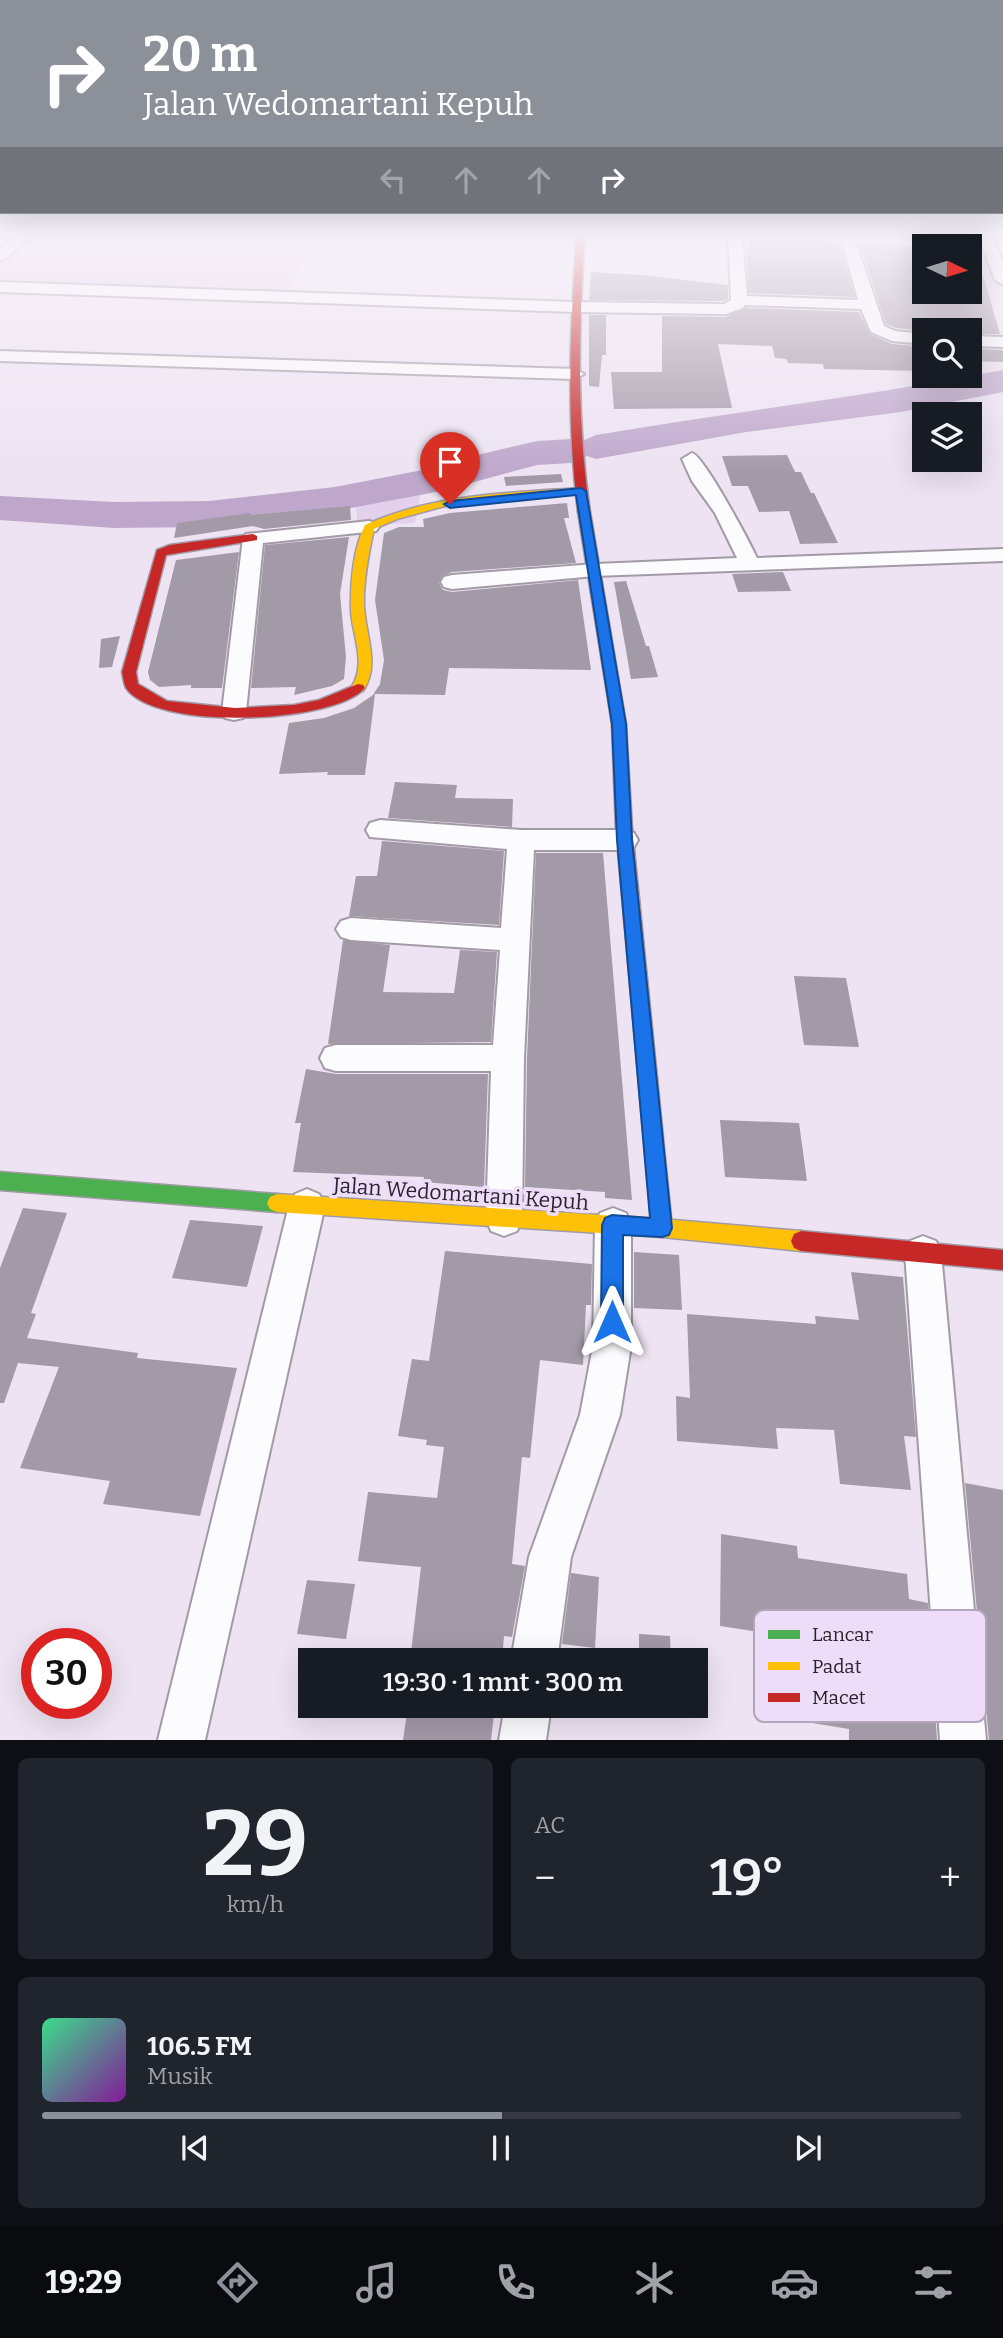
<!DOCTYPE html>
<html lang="id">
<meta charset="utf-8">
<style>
:root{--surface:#171b24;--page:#20242c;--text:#f1f3f6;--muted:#9ea1a6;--line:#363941;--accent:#8c9099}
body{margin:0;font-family:Bitter,serif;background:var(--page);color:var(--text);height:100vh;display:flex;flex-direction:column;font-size:26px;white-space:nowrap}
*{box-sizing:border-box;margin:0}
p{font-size:23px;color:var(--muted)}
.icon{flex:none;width:38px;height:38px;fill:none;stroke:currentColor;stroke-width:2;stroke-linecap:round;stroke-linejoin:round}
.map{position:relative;height:1740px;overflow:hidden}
.details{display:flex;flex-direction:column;gap:18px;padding:18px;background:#0d0f14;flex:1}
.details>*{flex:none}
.hud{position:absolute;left:0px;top:0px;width:1004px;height:214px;box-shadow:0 7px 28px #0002;background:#8c9099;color:#fff;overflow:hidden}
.needle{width:46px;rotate:94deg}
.tools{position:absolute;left:912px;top:234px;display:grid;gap:14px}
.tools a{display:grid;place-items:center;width:70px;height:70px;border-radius:0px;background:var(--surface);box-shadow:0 7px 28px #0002;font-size:35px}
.speed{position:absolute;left:21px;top:1628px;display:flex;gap:14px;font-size:35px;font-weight:700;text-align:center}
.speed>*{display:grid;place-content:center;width:91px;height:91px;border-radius:50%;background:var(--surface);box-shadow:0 7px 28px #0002;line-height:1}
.speed .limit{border:10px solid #d22;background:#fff;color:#111}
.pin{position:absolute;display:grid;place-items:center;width:60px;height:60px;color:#fff;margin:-72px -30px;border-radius:50% 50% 50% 0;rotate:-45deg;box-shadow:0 0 7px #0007}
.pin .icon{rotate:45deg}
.me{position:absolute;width:77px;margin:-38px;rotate:0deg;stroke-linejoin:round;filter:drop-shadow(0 0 5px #0008)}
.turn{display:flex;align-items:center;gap:24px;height:147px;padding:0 28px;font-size:32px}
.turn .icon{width:91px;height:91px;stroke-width:2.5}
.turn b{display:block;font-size:49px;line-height:60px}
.lanes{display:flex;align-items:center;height:66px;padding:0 28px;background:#0003;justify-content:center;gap:35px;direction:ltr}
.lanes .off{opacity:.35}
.big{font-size:52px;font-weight:600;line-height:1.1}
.details .card{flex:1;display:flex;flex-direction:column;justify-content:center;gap:10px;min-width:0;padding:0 24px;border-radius:10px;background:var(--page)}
.details .dial{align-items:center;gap:0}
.dial b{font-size:91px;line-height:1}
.song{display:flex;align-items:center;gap:21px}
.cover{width:84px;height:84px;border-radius:10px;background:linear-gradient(135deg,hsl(150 70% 55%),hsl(290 70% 35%))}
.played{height:7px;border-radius:4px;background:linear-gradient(90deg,var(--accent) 50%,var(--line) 50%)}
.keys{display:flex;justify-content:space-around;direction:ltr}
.heat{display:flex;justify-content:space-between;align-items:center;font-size:38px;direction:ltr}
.details .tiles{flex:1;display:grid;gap:18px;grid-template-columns:1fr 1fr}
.card:last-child{grid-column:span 2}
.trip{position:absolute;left:298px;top:1648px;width:410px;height:70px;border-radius:0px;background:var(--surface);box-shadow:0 7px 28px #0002;font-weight:600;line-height:70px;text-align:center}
.menu{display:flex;height:112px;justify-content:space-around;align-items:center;background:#090b0e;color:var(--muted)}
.menu .icon{width:49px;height:49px}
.menu .selected{color:var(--accent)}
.menu b{font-size:32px;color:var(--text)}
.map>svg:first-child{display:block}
</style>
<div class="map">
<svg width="1003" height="1740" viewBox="0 0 1003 1740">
<rect width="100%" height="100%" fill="#ede3f2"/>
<path fill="#e3d0ec" d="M30,231H320L283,298L0,287V256Z
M421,490L415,523L358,525L355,501Z"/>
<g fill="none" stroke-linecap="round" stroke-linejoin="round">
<path fill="#bea7cb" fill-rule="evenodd" d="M1003,370V392L901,412L746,432L596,459L587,456L571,463L537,465L441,491L335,511L209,527L114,528L0,520V496L114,502L209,501L335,487L433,468L473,456L537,441L571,439L580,442L596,435C732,412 868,396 1003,370Z"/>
</g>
<path fill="#a39aa8" d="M856,231H971L973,237Z
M748,240L840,245L855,297L749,293L746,248H749Z
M860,246L924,249V292H970V251H976L1000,334H970V331H924L896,328L886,324Z
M591,272L643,275L728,285V299L723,301L589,300Z
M746,308L859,312L870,334L892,344L924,347V371L824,369L823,364L788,363L786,359L775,358L772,346L718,344L732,408L614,409L611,372H662V316L726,317Z
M589,315H606V355H602L599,387L589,386Z
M970,349L1003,350V362L970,361Z
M787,455L795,472H801L811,493H814L838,543L800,544L789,511L759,512L748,486H732L722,456Z
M561,474L563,482L506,486L504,477Z
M567,503L569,518H564L576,563L452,572L442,576L439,583L443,590L452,592L578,580L591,670L449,668L445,695L375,694L365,775H327L328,772L279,774L289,723L324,718L354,708L373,695L380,684L384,660L375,600L384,533L399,527H424L423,519L450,513Z
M350,506L351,520L264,529L253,526L174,538L177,523L250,513L251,515Z
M349,537L340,594L346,657L344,679L332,686L294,695L296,687L251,688L265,545Z
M239,552L222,688H191V685L159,687L150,680L148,672L176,560Z
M783,572L791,591L738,592L732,574Z
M626,581L646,646H649L658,677L631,679L614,582Z
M120,636L112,667L99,668L101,639Z
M395,782L457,785L455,798L513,799L512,827L388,818Z
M382,841L504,851L499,925L349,916L356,876H377Z
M536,853H603L632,1200L605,1198V1192L525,1187L527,1058Z
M343,940L390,945L383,992L454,993L460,950L497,952L491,1042L328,1044Z
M794,976L846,978L859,1047L804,1045Z
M306,1069L336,1074H488L484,1187L423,1182L424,1177L293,1172L301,1123H295Z
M720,1120L799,1123L807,1181L725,1177Z
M23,1208L67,1213L31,1313L36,1314L27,1338L138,1353L137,1358L237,1368L200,1516L103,1504L110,1481L20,1468L59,1367L18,1363L4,1403H0V1268Z
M190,1220L263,1226L247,1287L172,1278Z
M445,1251L592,1264L591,1305H586L583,1365L540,1360L530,1458L522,1457L512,1564L525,1566L512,1637L504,1636L502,1661H410L421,1567L358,1561L368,1492L437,1498L444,1447L426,1445L427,1440L398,1436L412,1359L429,1361Z
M634,1252L679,1255L682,1310L634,1308Z
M851,1272L903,1277L916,1437L904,1436L911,1490L840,1484L834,1430L776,1428L778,1449L677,1441L676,1396L690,1398L687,1314L816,1324L815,1316L859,1320Z
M965,1483L1003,1490V1740H989Z
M721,1534L797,1546L798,1558L907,1574L909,1599L928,1603L937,1740H849V1729L806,1722L804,1639L720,1626Z
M571,1573L599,1577L595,1648L562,1644Z
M307,1580L355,1584L346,1639L297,1634Z
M639,1634L670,1636L671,1661H639Z
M408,1706H495L491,1740H403Z"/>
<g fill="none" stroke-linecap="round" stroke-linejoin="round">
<defs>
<path id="street" d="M21,231H37L5,259L0,260V249Z
M728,231H853L854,234L980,240L976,231H990L1003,262V285L995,280L983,249L856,243L884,326L895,331L924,334V344L892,341L871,332L861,309L745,305L743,308L726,314L575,312L0,292V282L575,302L724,304L731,300ZM742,237L842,242L858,300L747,296Z
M970,336L1003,337V347L970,346Z
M0,351L575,369L584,374L575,379L0,361Z
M692,453C704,456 749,541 757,558L1003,549V561L595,576L452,589L444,587L441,582L444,577L452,575L595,564L737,558L715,513L692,481L682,459Z
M369,521L376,523L379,527L376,531L263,543L246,712L243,718L234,720L225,718L222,712L243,538L246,534Z
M380,820L521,830H624L634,833L638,840L634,847L624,850H534L524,1058L522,1219L517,1231L504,1236L491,1231L486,1219L491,1071H336L325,1068L320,1058L325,1048L336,1045H493L500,950L351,940L341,937L336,929L341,921L351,918L501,928L507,849L370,837L366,830L370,823Z
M307,1189L319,1194L325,1205L205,1740H158L289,1205L295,1194Z
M613,1208L626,1213L631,1225V1346L620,1415L571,1557L557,1661H511L529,1557L580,1415L593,1346L595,1225L600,1213Z
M923,1236L936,1241L941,1253L986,1740H940L905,1253L910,1241Z
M505,1706H551L546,1740H499Z"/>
<path id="fast" d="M0,1172L277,1194L284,1197L287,1203L284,1209L277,1212L0,1190Z"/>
<path id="slow" d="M581,488L587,491L585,493L445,506L397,519L374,529C369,552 364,576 364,600C363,631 382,663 363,691H353L351,688C367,664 353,638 351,612C350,585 353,549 365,525C434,494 507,493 581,488Z
M584,509L590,512L626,724L632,829L624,834L616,829L612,724L578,512Z
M277,1194L662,1219L801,1231L808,1234L811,1241L808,1248L801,1251L662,1237L277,1212L270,1209L267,1203L270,1197Z"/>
<path id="jam" d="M577,231H585C579,326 576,418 590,512L584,515L578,512C566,418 570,325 577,231Z
M253,534L257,536V540L166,555L136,672L138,684L167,701L235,708L294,705L319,700L358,684L363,685L365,688C333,724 155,731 126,688C124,684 123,677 122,672L157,550L170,545Z
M624,824L632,829L672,1228L669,1235L662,1237L655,1235L652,1228L616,829Z
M801,1231L1003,1250V1270L801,1251L794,1248L791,1241L794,1234Z"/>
</defs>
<use href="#street" stroke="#a29ba6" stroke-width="4"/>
<use href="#fast" stroke="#a29ba6" stroke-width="3"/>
<use href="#slow" stroke="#a29ba6" stroke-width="3"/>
<use href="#jam" stroke="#a29ba6" stroke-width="3"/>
<use href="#street" fill="#fcfbfd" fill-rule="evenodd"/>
<use href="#fast" fill="#4caf50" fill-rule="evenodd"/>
<use href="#slow" fill="#ffc107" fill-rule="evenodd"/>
<use href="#jam" fill="#c62828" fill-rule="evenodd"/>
</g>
<linearGradient id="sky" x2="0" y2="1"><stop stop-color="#97afdc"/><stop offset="0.49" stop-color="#f7f2f9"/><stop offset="1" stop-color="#f7f2f9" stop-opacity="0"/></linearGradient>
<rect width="1003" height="475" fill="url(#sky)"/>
<path fill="#1a73e8" stroke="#114b97" stroke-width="2" d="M581,488L586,491L626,724L632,840L672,1228L669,1235L662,1237L623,1235V1322L619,1329L612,1332L604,1329L601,1322L602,1225L605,1218L612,1215L650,1218L617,840L612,724L576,495L450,508L444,504L450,501Z"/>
<g text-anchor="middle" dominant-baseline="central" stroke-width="7" stroke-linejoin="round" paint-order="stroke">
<g font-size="21" fill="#29232d" stroke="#eeddf8">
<text transform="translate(461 1194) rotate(4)">Jalan Wedomartani Kepuh</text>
</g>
</g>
<rect x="754" y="1610" width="232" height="112" rx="10" fill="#eeddf8" stroke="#b3a5bb" stroke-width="2"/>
<rect x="768" y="1630" width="32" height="9" fill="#4caf50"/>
<rect x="768" y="1662" width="32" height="8" fill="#ffc107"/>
<rect x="768" y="1693" width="32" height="9" fill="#c62828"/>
<g font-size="19" fill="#29232d">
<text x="812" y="1641">Lancar</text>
<text x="812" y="1673">Padat</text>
<text x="812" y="1704">Macet</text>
</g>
</svg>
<div class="tools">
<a><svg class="needle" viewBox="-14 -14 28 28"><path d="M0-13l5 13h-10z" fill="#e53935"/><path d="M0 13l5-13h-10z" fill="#9ea1a6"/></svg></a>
<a><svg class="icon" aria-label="search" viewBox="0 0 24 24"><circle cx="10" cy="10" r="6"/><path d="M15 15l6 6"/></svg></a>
<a><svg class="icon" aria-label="layers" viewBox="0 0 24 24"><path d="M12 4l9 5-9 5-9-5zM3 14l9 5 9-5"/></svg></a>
</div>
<div class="speed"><div class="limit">30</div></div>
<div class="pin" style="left:450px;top:504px;background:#d93025"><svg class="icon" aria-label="arrive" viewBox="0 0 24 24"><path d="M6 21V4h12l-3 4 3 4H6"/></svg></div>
<svg class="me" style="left:612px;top:1322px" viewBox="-20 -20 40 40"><path d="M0-17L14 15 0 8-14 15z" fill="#1a73e8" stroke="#fff" stroke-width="4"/></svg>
<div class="trip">19:30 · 1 mnt · 300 m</div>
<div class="hud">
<div class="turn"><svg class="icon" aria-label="right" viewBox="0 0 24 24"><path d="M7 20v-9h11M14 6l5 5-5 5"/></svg><div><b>20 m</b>Jalan Wedomartani Kepuh</div></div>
<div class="lanes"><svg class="icon off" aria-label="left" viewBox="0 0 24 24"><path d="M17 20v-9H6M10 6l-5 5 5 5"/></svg><svg class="icon off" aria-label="ahead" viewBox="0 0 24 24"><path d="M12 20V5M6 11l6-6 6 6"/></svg><svg class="icon off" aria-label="ahead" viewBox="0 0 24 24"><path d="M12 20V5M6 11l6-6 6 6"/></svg><svg class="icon" aria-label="right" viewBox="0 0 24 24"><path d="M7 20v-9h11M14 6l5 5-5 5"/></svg></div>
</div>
</div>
<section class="details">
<div class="tiles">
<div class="card dial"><b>29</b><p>km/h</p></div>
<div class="card"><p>AC</p>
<div class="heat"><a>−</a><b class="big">19°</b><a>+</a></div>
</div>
<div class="card">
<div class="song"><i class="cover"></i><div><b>106.5 FM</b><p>Musik</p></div></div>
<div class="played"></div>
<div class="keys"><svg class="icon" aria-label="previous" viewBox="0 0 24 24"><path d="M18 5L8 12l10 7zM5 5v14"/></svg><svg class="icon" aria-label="pause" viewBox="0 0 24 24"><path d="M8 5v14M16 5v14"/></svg><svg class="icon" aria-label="next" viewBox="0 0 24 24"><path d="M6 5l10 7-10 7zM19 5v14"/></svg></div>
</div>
</div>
</section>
<nav class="menu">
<b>19:29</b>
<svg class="icon selected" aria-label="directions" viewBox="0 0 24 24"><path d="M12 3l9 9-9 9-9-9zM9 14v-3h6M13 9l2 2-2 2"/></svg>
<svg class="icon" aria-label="music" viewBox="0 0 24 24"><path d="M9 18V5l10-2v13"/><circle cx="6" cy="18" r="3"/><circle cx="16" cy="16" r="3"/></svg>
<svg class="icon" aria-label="phone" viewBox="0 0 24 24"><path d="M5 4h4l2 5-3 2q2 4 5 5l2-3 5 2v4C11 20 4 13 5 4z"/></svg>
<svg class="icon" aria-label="climate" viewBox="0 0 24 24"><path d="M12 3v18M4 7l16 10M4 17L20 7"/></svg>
<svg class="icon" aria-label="car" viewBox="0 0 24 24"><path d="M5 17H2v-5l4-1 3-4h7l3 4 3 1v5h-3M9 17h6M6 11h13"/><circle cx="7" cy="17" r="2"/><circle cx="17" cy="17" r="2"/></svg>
<svg class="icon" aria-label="filters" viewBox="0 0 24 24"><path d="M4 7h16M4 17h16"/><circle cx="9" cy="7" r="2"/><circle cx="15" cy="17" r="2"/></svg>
</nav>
